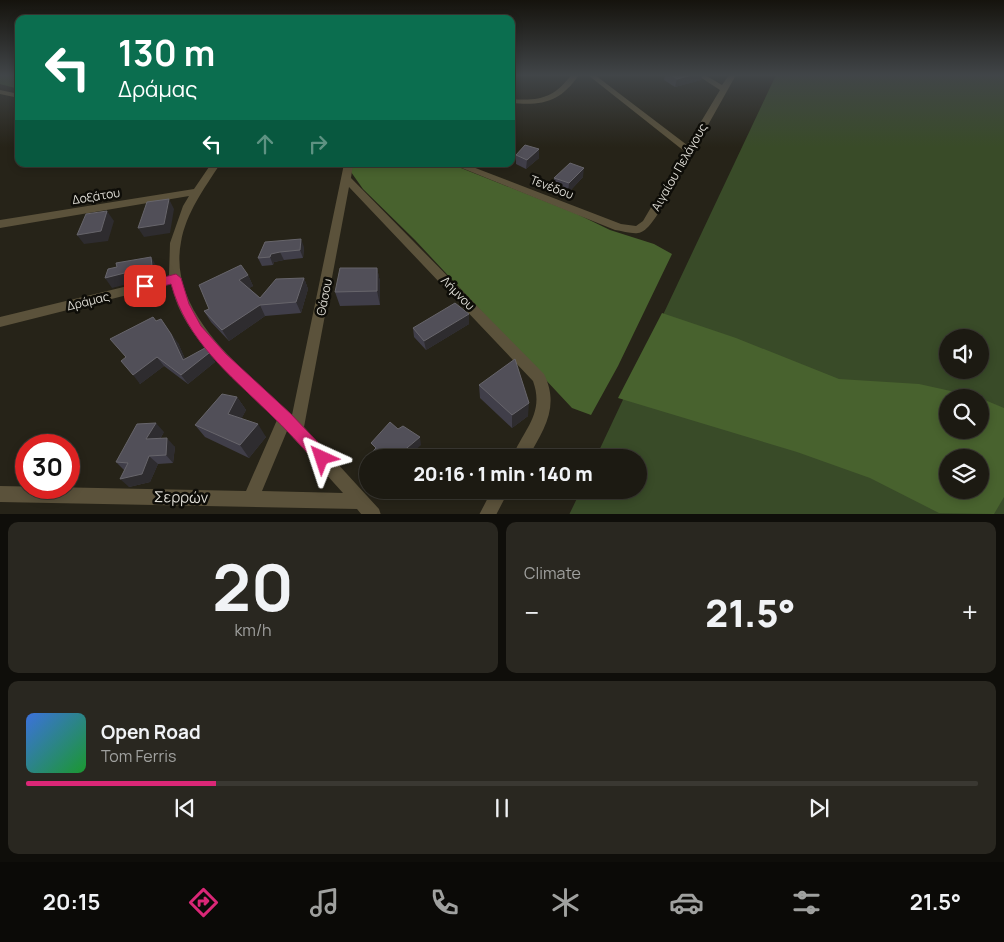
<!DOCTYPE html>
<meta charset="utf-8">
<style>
:root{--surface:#1c1a12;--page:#292720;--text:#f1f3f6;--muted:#a0a19f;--line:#3a3832;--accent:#db2777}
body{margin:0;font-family:Manrope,sans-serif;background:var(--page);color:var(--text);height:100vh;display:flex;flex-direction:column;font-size:19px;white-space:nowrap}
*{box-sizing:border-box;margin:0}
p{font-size:16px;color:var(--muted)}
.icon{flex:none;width:28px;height:28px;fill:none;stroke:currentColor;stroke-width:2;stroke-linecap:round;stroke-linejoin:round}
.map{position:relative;height:514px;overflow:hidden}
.drawer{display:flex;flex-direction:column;gap:8px;padding:8px;background:#0f0e0a;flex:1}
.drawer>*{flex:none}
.banner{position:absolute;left:15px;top:15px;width:500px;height:152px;border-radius:10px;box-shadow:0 2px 8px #0003,0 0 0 1px var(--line);background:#0b6e4f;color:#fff;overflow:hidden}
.fabs{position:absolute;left:939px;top:329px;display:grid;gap:10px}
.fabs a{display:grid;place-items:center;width:50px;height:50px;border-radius:50%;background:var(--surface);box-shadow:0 2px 8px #0003,0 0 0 1px var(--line);font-size:25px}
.speed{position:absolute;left:15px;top:434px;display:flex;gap:10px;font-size:25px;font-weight:700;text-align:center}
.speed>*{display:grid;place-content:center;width:65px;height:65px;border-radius:50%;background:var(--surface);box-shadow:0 2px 8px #0003,0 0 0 1px var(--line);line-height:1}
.speed .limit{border:8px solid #d22;background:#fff;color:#111}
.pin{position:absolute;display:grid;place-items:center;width:42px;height:42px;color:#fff;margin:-21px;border-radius:10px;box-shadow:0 2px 8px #0006}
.me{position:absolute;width:55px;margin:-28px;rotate:318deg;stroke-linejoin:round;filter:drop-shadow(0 0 4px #0008)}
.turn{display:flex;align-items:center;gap:18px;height:105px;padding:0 20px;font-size:22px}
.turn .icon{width:65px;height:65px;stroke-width:2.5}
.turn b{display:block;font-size:35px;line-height:42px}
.lanes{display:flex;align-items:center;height:48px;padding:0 20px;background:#0003;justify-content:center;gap:25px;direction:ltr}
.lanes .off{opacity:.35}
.big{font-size:38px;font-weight:800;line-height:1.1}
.drawer .card{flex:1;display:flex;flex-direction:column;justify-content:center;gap:8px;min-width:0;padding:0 18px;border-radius:10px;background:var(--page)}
.drawer .dial{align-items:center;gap:0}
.dial b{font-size:65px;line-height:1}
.song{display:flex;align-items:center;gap:15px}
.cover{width:60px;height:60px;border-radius:8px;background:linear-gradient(135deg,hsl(220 70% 55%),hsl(130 70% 35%))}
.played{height:5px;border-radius:2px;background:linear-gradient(90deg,var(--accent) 20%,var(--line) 20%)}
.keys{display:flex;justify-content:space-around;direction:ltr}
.heat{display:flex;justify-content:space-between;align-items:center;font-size:28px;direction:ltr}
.drawer .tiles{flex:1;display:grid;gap:8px;grid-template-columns:1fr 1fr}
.card:last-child{grid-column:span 2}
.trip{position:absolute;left:359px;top:449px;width:288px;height:50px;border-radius:25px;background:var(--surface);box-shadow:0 2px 8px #0003,0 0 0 1px var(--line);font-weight:800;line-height:50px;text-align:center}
.tabs{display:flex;height:80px;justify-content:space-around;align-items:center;background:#0b0a07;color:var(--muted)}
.tabs .icon{width:35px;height:35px}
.tabs .active{color:var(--accent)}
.tabs b{font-size:22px;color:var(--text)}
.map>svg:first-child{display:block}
</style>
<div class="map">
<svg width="1004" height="515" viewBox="0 0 1004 515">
<rect width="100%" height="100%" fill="#262318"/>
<path fill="#394b28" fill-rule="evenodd" d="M0,75H19V89L0,84Z
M776,75H1004V514L569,515L581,490H638V458L596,457ZM948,338H980V370H948ZM948,398H980V430H948ZM948,458H980V490H948Z"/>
<path fill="#48622e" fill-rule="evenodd" d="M353,164H451L577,214L610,230L654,244L672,254L618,366L591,415L572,408L415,240L363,189L351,172Z
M662,313L736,338L839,379L919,384L978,397L948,398V430H980V398L1004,408V497L994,514L939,513L870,478L797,452L618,398ZM948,458H980V490H948Z"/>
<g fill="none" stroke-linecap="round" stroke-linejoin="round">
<path fill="#5b523b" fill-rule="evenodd" d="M571,75H579C560,102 543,106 511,103V99C540,101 554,98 571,75Z
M588,75H595L687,145L720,90L697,75H705L722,85L729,75H736L694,150L695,151C679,164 657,232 638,233C632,234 622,231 615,230L452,164H465L621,224L636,226L643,221L684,151Z
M0,90L19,94V98L0,94Z
M211,164H220C204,189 186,213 181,242C167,314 246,371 292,415L344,164H353L351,178L544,374C560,407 544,429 528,458H512C523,430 545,414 533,381L349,187L304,427L357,485L379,509L381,515H362L357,509L0,502V486L246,491L277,420C245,389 196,348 178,306C175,299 173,291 171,284L0,327V317L169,276L170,243L183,206L189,196L0,228V220L194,189ZM287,431L343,493L262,491Z
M492,490H509L496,515H479Z"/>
</g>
<path fill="#403e49" d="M665,75H702L701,80L675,87L664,80Z
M539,149V158L526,169L516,164V155Z
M583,177L568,193L553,187L554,178Z
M265,242L304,247L303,258L284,260L274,262L273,265L262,266L258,258Z
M377,268L380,282V305L340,306L335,292Z
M248,275L253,286L249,288L260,298L304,278L308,289L301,313L265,316L229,341L211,322L204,311L209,309Z
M469,324L426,350L414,337L413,328Z
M178,343L185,359L209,353L215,362L188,384L164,366L140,384L126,357Z
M479,385L528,416L512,428L480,398Z
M237,397L246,410L241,419L266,437L249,458L205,437L195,425Z
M164,432L160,439L175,447L173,463L158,464L150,482L129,487L124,470L116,462Z"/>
<path fill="#2e2c2f" d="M692,75H702L701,80L675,87L677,79Z
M539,149V158L526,169L527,160Z
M584,168L583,177L568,193L569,183Z
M169,199L174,209L170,233L144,237L138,228Z
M107,211L114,221L108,241L84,244L77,235Z
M301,239L304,247L303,258L300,250Z
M280,252L284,260L274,262L273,265L270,257L271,254Z
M151,257L157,267L159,276L112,288L105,278Z
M377,268L380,282V305L377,291Z
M248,275L253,286L244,291L239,280Z
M304,278L308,289L301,313L296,302Z
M260,305L265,316L229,341L222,330Z
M469,314V324L426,350L424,341Z
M161,319L178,343L189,368L209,353L215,362L188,384L181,375L183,360Z
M157,357L164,366L140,384L133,375Z
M237,397L246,410L237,427L228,414Z
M529,403L528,416L512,428V415Z
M156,423L164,432L154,448L146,439Z
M258,424L266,437L249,458L240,445Z
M420,437L421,445L407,458H395Z
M167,438L175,447L173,463L166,455Z
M149,456L158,464L150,482L129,487L120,479Z"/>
<path fill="#514f58" stroke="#67656b" d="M671,75H692L677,79Z
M525,145L539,149L527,160L516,155Z
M570,163L584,168L569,183L554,178Z
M169,199L164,224L138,228L147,202Z
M107,211L101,231L77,235L86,214Z
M301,239L300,250L280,252L271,254L270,257L258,258L265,242Z
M151,257L152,266L105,278L108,269L117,267L116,263Z
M241,265L248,275L239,280L260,298L276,279L304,278L296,302L260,305L222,330L204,311L209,309L199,285Z
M340,268H377V291L335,292Z
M455,303L469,314L424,341L413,328Z
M153,317L156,321L161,319L171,334L183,360L205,348L209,353L181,375L157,357L133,375L121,361L126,357L110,339Z
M515,359L529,403L512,415L479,385Z
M222,394L237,397L228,414L258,424L240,445L195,425Z
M390,422L398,429L403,426L420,437L395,458H368V463L365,459L376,448L371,443Z
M156,423L146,439L167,438L166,455L149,456L142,474L120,479L128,463L116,462L137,424Z"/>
<linearGradient id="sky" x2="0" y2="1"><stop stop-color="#15130d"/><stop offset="0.51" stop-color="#414548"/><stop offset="1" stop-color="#414548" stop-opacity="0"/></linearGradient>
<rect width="1004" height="147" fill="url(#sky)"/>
<path fill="#db2777" stroke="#8e194d" d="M176,274L181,278L189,304L201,326L226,354L291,414L328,453L330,458L328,463L322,466L317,463C301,446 286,429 269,413C229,374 187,341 171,284L145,291L139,286L141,283Z"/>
<g text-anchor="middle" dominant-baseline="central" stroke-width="5" stroke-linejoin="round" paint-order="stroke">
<g font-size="12" fill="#dedcd5" stroke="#0e0d08">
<text transform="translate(679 167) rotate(-60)">Αιγαίου Πελάγους</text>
<text transform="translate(552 187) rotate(21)">Τενέδου</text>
<text transform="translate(96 196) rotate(-9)">Δοξάτου</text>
<text transform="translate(458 293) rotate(45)">Λήμνου</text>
<text transform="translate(324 297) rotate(-79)">Θάσου</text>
<text transform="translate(88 301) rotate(-14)">Δράμας</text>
</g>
<g font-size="15" fill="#dedcd5" stroke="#0e0d08">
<text transform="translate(181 497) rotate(1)">Σερρών</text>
</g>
</g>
</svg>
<div class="fabs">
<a><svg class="icon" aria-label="sound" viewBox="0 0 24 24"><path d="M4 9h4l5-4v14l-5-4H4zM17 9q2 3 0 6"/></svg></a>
<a><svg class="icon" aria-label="search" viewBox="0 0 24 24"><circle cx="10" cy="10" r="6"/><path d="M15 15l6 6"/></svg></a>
<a><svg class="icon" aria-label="layers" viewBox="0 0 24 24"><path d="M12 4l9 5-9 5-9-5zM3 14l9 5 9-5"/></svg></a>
</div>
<div class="speed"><div class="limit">30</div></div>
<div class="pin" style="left:145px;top:286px;background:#d93025"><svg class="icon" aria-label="arrive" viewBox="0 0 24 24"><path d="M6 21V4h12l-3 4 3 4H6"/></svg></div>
<svg class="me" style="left:322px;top:458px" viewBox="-20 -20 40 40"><path d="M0-17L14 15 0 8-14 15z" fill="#db2777" stroke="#fff" stroke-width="4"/></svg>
<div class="trip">20:16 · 1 min · 140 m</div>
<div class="banner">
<div class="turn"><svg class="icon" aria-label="left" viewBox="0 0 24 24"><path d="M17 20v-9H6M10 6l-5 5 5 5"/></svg><div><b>130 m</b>Δράμας</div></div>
<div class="lanes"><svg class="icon" aria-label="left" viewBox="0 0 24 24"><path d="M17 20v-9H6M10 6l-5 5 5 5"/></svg><svg class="icon off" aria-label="ahead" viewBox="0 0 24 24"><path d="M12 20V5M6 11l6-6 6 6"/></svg><svg class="icon off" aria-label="right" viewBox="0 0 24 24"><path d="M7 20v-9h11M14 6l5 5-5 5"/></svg></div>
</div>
</div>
<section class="drawer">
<div class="tiles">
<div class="card dial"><b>20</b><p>km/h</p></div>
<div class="card"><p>Climate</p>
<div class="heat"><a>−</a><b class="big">21.5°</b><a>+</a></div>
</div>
<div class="card">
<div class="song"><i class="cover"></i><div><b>Open Road</b><p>Tom Ferris</p></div></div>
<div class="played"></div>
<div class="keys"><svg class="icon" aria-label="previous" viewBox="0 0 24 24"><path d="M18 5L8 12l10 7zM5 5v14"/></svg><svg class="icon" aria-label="pause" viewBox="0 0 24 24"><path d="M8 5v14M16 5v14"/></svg><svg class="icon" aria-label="next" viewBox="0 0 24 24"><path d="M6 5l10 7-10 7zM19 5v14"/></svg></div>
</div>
</div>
</section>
<nav class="tabs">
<b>20:15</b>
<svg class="icon active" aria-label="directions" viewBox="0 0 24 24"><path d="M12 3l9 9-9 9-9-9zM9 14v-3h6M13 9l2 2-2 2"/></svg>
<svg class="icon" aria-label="music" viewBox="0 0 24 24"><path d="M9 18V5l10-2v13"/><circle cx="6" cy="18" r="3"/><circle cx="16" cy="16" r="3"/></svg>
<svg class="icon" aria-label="phone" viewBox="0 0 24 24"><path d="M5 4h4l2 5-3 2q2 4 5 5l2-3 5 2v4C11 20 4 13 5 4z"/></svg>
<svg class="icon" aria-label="climate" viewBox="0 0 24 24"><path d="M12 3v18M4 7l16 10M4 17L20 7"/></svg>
<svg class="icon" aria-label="car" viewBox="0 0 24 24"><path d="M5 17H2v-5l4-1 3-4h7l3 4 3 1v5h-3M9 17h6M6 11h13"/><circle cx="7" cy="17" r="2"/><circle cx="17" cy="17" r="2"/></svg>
<svg class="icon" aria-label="filters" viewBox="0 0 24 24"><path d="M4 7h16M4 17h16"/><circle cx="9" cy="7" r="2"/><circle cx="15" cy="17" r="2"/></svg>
<b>21.5°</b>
</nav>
